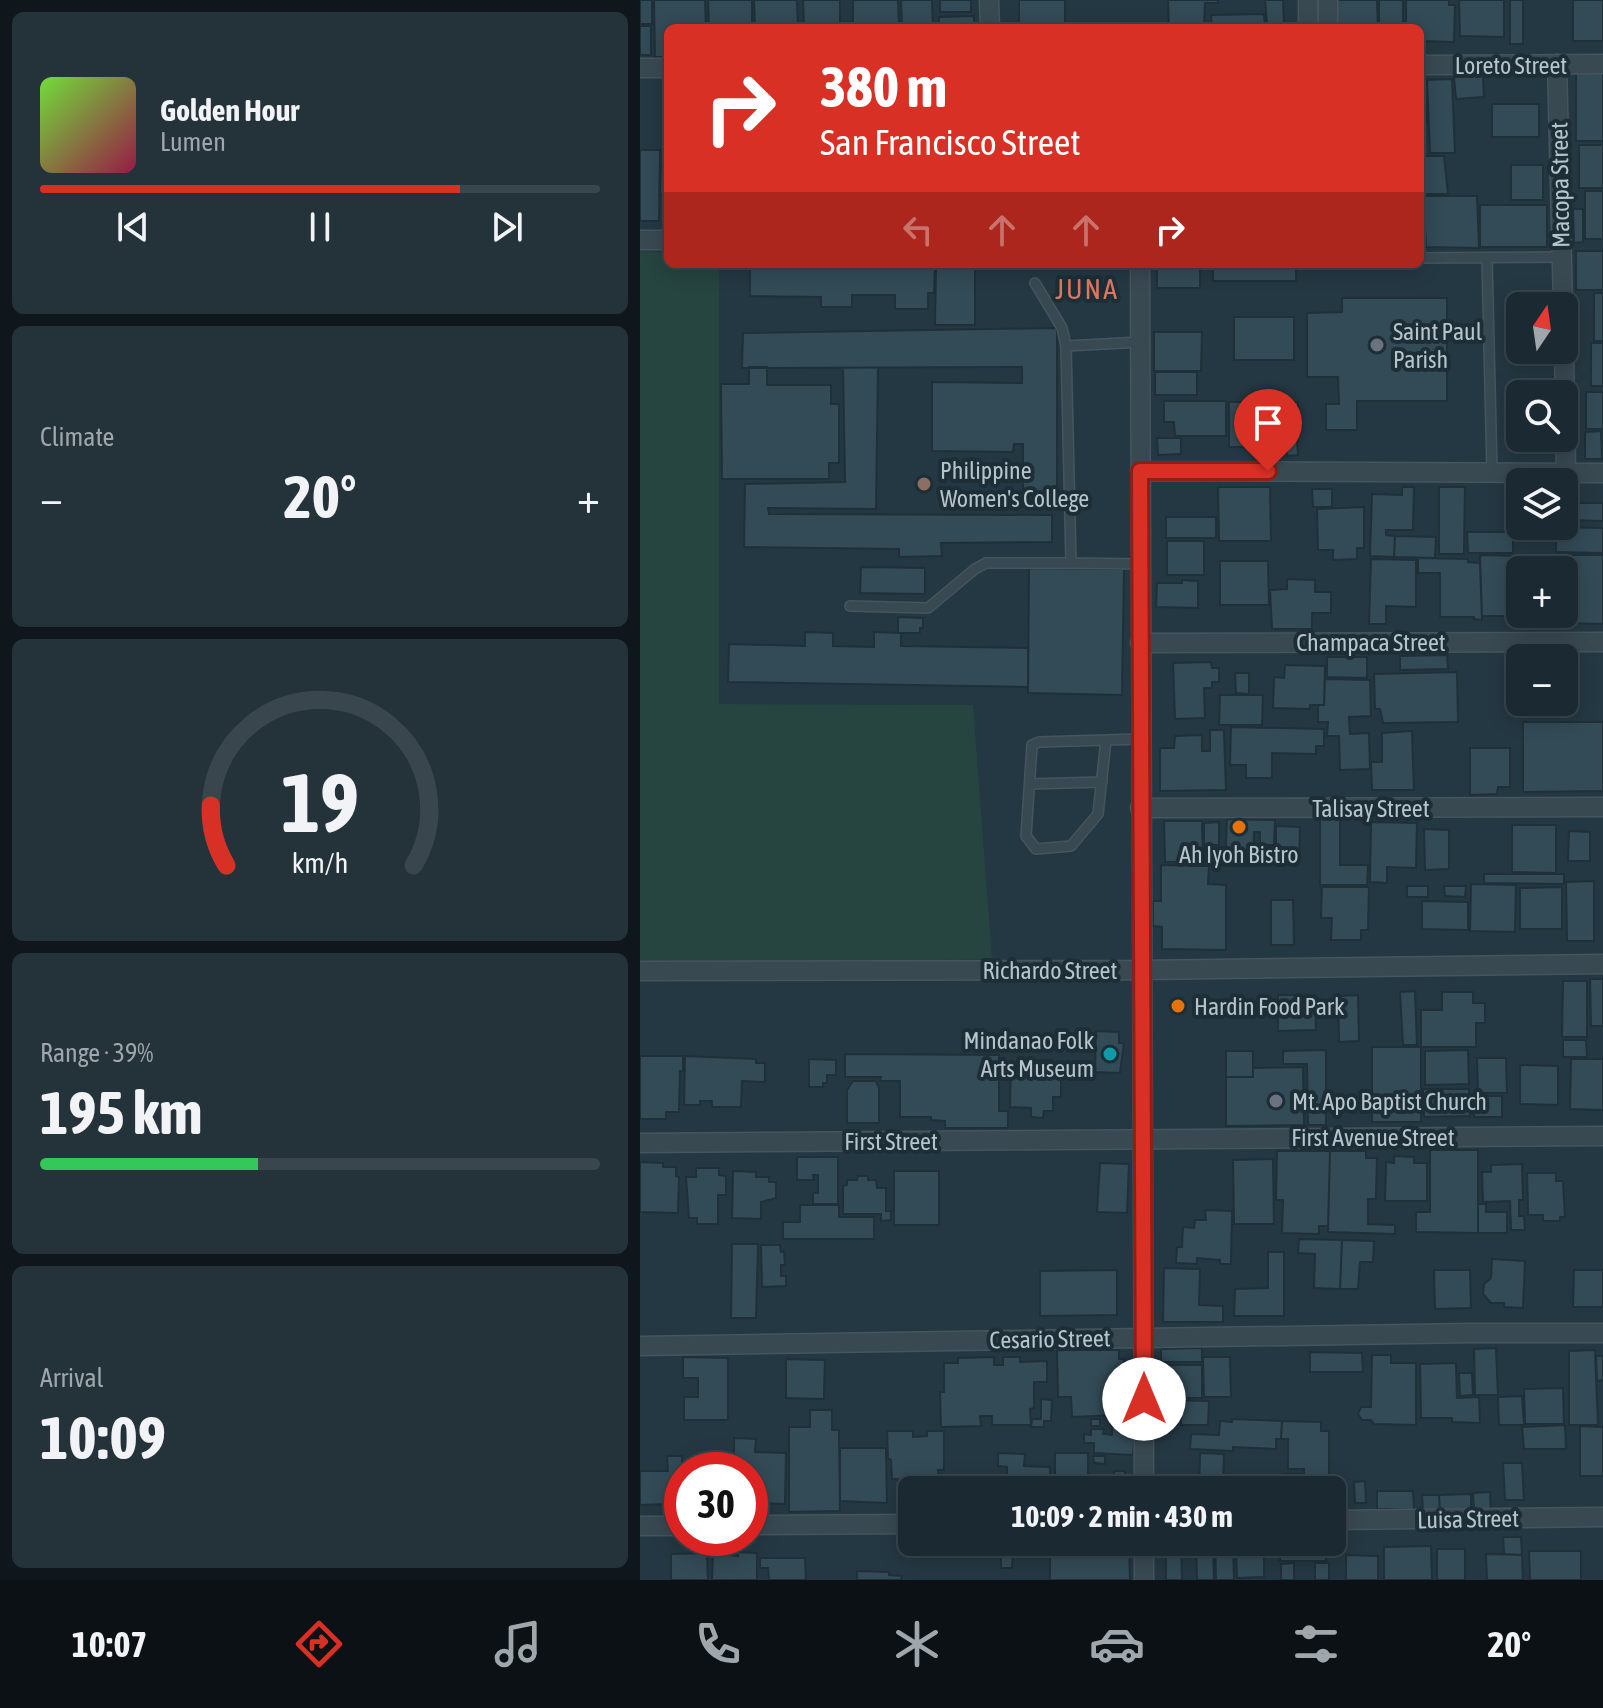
<!DOCTYPE html>
<meta charset="utf-8">
<style>
:root{--surface:#1b2a32;--page:#24323a;--text:#f1f3f6;--muted:#a0a7ac;--line:#39464d;--accent:#d93025}
body{margin:0;font-family:"Asap Condensed",sans-serif;background:var(--page);color:var(--text);height:100vh;display:flex;flex-direction:column;font-size:30px;white-space:nowrap}
*{box-sizing:border-box;margin:0}
p{font-size:26px;color:var(--muted)}
.icon{flex:none;width:44px;height:44px;fill:none;stroke:currentColor;stroke-width:2;stroke-linecap:round;stroke-linejoin:round}
.map{position:relative;flex:1;overflow:hidden}
.drawer{display:flex;flex-direction:column;gap:12px;padding:12px;background:#0f171c;width:640px}
.drawer>*{flex:none}
.hud{position:absolute;left:24px;top:24px;width:760px;height:244px;border-radius:12px;box-shadow:0 4px 20px #0003,0 0 0 2px var(--line);background:#d93025;color:#fff;overflow:hidden}
.needle{width:52px;rotate:13deg}
.tools{position:absolute;left:866px;top:292px;display:grid;gap:16px}
.tools a{display:grid;place-items:center;width:72px;height:72px;border-radius:12px;background:var(--surface);box-shadow:0 4px 20px #0003,0 0 0 2px var(--line);font-size:40px}
.speed{position:absolute;left:24px;top:1452px;display:flex;gap:16px;font-size:40px;font-weight:700;text-align:center}
.speed>*{display:grid;place-content:center;width:104px;height:104px;border-radius:50%;background:var(--surface);box-shadow:0 4px 20px #0003,0 0 0 2px var(--line);line-height:1}
.speed .limit{border:12px solid #d22;background:#fff;color:#111}
.pin{position:absolute;display:grid;place-items:center;width:68px;height:68px;color:#fff;margin:-82px -34px;border-radius:50% 50% 50% 0;rotate:-45deg;box-shadow:0 0 8px #0007}
.pin .icon{rotate:45deg}
.me{position:absolute;width:88px;margin:-44px;rotate:0deg;stroke-linejoin:round;filter:drop-shadow(0 0 6px #0008)}
.turn{display:flex;align-items:center;gap:28px;height:168px;padding:0 24px;font-size:36px}
.turn .icon{width:104px;height:104px;stroke-width:2.5}
.turn b{display:block;font-size:56px;line-height:68px}
.lanes{display:flex;align-items:center;height:76px;padding:0 24px;background:#0003;justify-content:center;gap:40px;direction:ltr}
.lanes .off{opacity:.35}
.big{font-size:60px;font-weight:700;line-height:1.1}
.drawer .widget{flex:1;display:flex;flex-direction:column;justify-content:center;gap:12px;min-width:0;padding:0 28px;border-radius:12px;background:var(--page)}
.drawer .dial{align-items:center;gap:0}
.dial svg{height:208px;overflow:visible;fill:none;stroke:var(--line);stroke-width:7;stroke-linecap:round;text-anchor:middle}
.dial text{fill:var(--text);stroke:none}
.song{display:flex;align-items:center;gap:24px}
.cover{width:96px;height:96px;border-radius:12px;background:linear-gradient(135deg,hsl(100 70% 55%),hsl(340 70% 35%))}
.played{height:8px;border-radius:4px;background:linear-gradient(90deg,var(--accent) 75%,var(--line) 75%)}
.keys{display:flex;justify-content:space-around;direction:ltr}
.heat{display:flex;justify-content:space-between;align-items:center;font-size:44px;direction:ltr}
.charge{height:12px;border-radius:6px;background:linear-gradient(90deg,#34c759 39%,var(--line) 0)}
.trip{position:absolute;left:258px;top:1476px;width:448px;height:80px;border-radius:12px;background:var(--surface);box-shadow:0 4px 20px #0003,0 0 0 2px var(--line);font-weight:700;line-height:80px;text-align:center}
.tabs{display:flex;height:128px;justify-content:space-around;align-items:center;background:#0b1114;color:var(--muted)}
.tabs .icon{width:56px;height:56px}
.tabs .current{color:var(--accent)}
.tabs b{font-size:36px;color:var(--text)}
main{display:flex;flex:1;min-height:0}
.map>svg:first-child{display:block}
</style>
<main>
<section class="drawer">
<div class="widget">
<div class="song"><i class="cover"></i><div><b>Golden Hour</b><p>Lumen</p></div></div>
<div class="played"></div>
<div class="keys"><svg class="icon" aria-label="previous" viewBox="0 0 24 24"><path d="M18 5L8 12l10 7zM5 5v14"/></svg><svg class="icon" aria-label="pause" viewBox="0 0 24 24"><path d="M8 5v14M16 5v14"/></svg><svg class="icon" aria-label="next" viewBox="0 0 24 24"><path d="M6 5l10 7-10 7zM19 5v14"/></svg></div>
</div>
<div class="widget"><p>Climate</p>
<div class="heat"><a>−</a><b class="big">20°</b><a>+</a></div>
</div>
<div class="widget dial"><svg viewBox="0 0 100 80">
<path d="M14 69A42 42 0 1 1 86 69"/>
<path d="M14 69A42 42 0 0 1 8 46" stroke="#d93025"/>
<text x="50" y="56" font-size="32" font-weight="700">19</text>
<text x="50" y="72" font-size="11">km/h</text>
</svg></div>
<div class="widget"><p>Range · 39%</p><b class="big">195 km</b><div class="charge"></div></div>
<div class="widget"><p>Arrival</p><b class="big">10:09</b></div>
</section>
<div class="map">
<svg width="963" height="1580" viewBox="0 0 963 1580">
<rect width="100%" height="100%" fill="#243843"/>
<path fill="#264440" d="M0,252H28V264H79V704L333,705L352,959L0,964Z"/>
<path fill="#334b57" stroke="#1f3039" stroke-width="2" d="M0,0H12V24H0Z
M14,0H65L66,28H28V57H15Z
M68,0H112V28H69Z
M114,0H157L158,28H115Z
M163,0H200V28H164Z
M213,0H258L259,28H213Z
M261,0H292L293,28H262Z
M300,0H331V12H300Z
M379,0H425V28H379Z
M528,0H578V3H565L564,28H529Z
M625,0H643L644,24H627Z
M690,0H737L738,28H691Z
M739,0H763V28H739Z
M766,0H809V5H815L814,42L781,41L780,28H766Z
M819,0H864V37L820,36Z
M870,0H883V44H870Z
M933,0H963V41H933Z
M624,14L625,28H572L571,15Z
M334,16V28H299V17Z
M0,26H11V55H0Z
M936,70H963V141H936Z
M843,76L844,97L816,99L814,77Z
M812,79L815,153H790L787,80Z
M780,92H785L787,124H780Z
M852,104H899V137H852Z
M783,125L785,153H780V126Z
M939,145H963V188H939Z
M0,150H20L19,221H0Z
M780,156H804L808,194H780Z
M21,164L28,165V195L20,194Z
M871,165H903V200H871Z
M945,191H963V239H945Z
M780,196H837L839,248L786,247L784,210H780Z
M23,198H28V225H23Z
M840,205H907V247H840Z
M933,209H943V242L934,243Z
M936,251H963V290H936Z
M110,264H295L294,293H288V309H255V295H212V307H181V297L110,296Z
M296,264H335V325H295Z
M517,264H560V288H517Z
M573,264H656V281H573Z
M954,293H963V341H954Z
M702,298H807V401H717V430H686V404H699L698,377H667V313L702,312Z
M594,317H654V360H594Z
M417,328V492H383V444H374L373,452L292,451V382L382,383V367L102,368L103,333Z
M514,332H562L561,371H514Z
M951,343H963V386H951Z
M109,367H127V385H191V404H199V463H189V479H82L81,384H109Z
M203,368H238L236,509L128,508L129,514L412,515V542L301,543L302,556L259,557V549L104,547L105,484L205,482Z
M515,372H557V395H515Z
M946,392H963V429H946Z
M524,401H586V436H535L534,422H524Z
M589,402H658V437H645V447H589Z
M961,431L962,459H945V432Z
M517,438H541V454L518,455Z
M646,441H657L658,455L647,456Z
M924,484L937,485L936,503H963V521L924,520Z
M578,487H630L631,541H579Z
M762,487H774L773,530H746V535L755,536L754,557L730,556L732,494L762,495Z
M799,487H825L824,554H799Z
M672,489H692V507H673Z
M724,507V548H717V559L693,560V550H678L677,509Z
M526,517H576V538H526Z
M916,527L963,528V553L916,552Z
M827,532H873V553H828Z
M755,536L796,537L795,558L754,557Z
M527,541H564V575H527Z
M840,555L879,556V570H874V587H869V616H842Z
M927,555H963V624L926,623Z
M778,558L828,559V562L840,563L842,620L834,619V617H800V573H778Z
M731,559L776,560V607L746,606V624H729Z
M580,561H628L629,605H580Z
M221,567L285,568V594L220,593Z
M389,568L484,569L482,695L388,693Z
M878,573H880V603H877Z
M647,579L675,580V592H691V613H672V629H632L630,590L647,589Z
M542,580L558,581V608L516,607L517,583H542Z
M884,614H916L915,619L884,618Z
M258,617L283,618V628H280V633H258Z
M165,632L193,633V646L234,647V632L261,633V646L388,648V687L88,682L89,644L165,646Z
M807,655L808,669L760,670V656Z
M687,657H727V678L687,677Z
M571,662L572,668H579V682H572V688H564L565,718L535,719L533,663Z
M645,665L685,666L684,705H670V709L633,708L634,677L644,678Z
M817,672L818,722L743,723L740,709H735L734,674Z
M595,673H609V694L596,693Z
M685,679L730,680L731,716L709,717L710,734L729,733L730,769L700,770L699,736H687L688,722H678V705H684Z
M580,695H623L622,725H579Z
M883,722H963V791L883,792Z
M591,727L684,729V746H676V754L632,753V778H606V765H590Z
M570,730H584L586,790L520,791V748H534L535,736L562,735V751H570Z
M772,731L774,790H732L731,762H742V733Z
M830,748H870V787H858L857,794L830,795Z
M587,819L635,820L634,845H620V832H614L613,866L585,865Z
M680,819H700V865H728L727,885H680Z
M524,821H562L563,862H525Z
M579,822V845H564V823Z
M731,822L777,823L776,868L747,867V883L730,882Z
M872,825H916V873L872,872Z
M636,826L660,827L659,863L636,862Z
M784,829L809,830V869L785,870Z
M929,831L950,832V861H928Z
M521,865L569,866L568,884L586,885V950L522,949V927L513,926V901H521Z
M844,874H924V884L844,883Z
M954,881V941H927L926,882Z
M831,884L876,885L875,932L830,931Z
M767,886H788V897H767Z
M804,886H826L825,897L805,896Z
M682,887H729L728,930H721V940H691L692,918H681Z
M922,887V929H880V888Z
M631,900H653L654,945H631Z
M782,901L828,902V930L782,929Z
M950,979H963V1026H951Z
M923,981H947V1037H922Z
M775,991L777,1045H763L760,992Z
M802,992H833V1003H845V1023H836V1047H781V1010H802Z
M638,995H675L676,1030L638,1031Z
M718,995L719,1041L699,1042L698,996Z
M456,1031L479,1032V1043H484L480,1073L455,1072Z
M923,1040H946L947,1057H923Z
M732,1047H781V1122H732Z
M686,1050V1125H668L667,1064H643V1051Z
M828,1050L829,1084L785,1085V1051Z
M586,1051H613V1077H586Z
M205,1054L359,1055V1111H368V1128H305V1121L291,1120V1117H260V1081H240L241,1077H205Z
M0,1056H43V1071H40L39,1112H26V1119H0Z
M45,1056L116,1059V1063H125V1082L102,1081L101,1107H72V1101H60V1105H44Z
M837,1058H866L867,1093H838Z
M169,1059L196,1060V1075H187V1083H183V1087H169Z
M931,1059H963V1110L930,1109Z
M391,1060H412L411,1077L421,1078V1097H413V1111H404L403,1118L391,1117V1108L370,1107L371,1066H391Z
M880,1065L918,1066V1105L880,1104Z
M663,1067L664,1125L586,1126V1077H613V1068Z
M213,1081H236L239,1088V1123H207V1090Z
M783,1089H829L830,1116L784,1117Z
M834,1096H862V1117H834Z
M790,1150H838V1233L776,1232V1212H790Z
M637,1151H690L688,1226H679V1234L642,1233L643,1200H636Z
M690,1151H726V1158H737L736,1199H728V1224L755,1225V1234L688,1232Z
M754,1156L774,1157V1163H787V1201H745L746,1162L754,1163Z
M157,1157H198V1204H173V1193H178V1175H173L174,1180H157Z
M633,1159L634,1224H594L593,1160Z
M0,1162L23,1163V1167H36V1176L39,1177L38,1213L0,1212Z
M460,1163L489,1164L487,1213L457,1212Z
M882,1164L883,1200H879V1216H884L885,1230H871L870,1201L843,1202L842,1172H851V1165Z
M56,1168H79V1175L86,1176V1195H78V1224H57V1218H49L46,1177H56Z
M93,1171L116,1172V1177H129V1182H136V1198L121,1202V1219L92,1218Z
M254,1171H299V1225H254Z
M887,1173H916V1181H923L925,1217H920V1221H903V1215H888Z
M218,1176H228V1180H236L237,1188H246V1211H251V1220L241,1221V1214H203V1186L207,1185V1180H217Z
M838,1204H846V1212H867V1233H838Z
M160,1205H199V1217H234V1239H143V1222H160Z
M565,1210L592,1211L591,1264H580V1260L557,1258V1264L536,1263L537,1247H542L543,1227L554,1228L555,1220H566Z
M659,1239L702,1240L700,1289L674,1288L675,1254L658,1253Z
M702,1240L734,1241L733,1262H720L718,1289H700Z
M92,1244H118L116,1318H91Z
M121,1245H140L141,1252L144,1251L145,1265H141V1276H146V1286L122,1287Z
M628,1252H644V1316H594L595,1289L628,1288Z
M852,1259L885,1261L883,1308L864,1307V1303H851L843,1294L844,1284L851,1278Z
M524,1268L560,1269L559,1305L583,1306V1322H523Z
M477,1270V1315L400,1316V1271Z
M794,1270H830L831,1308L795,1309Z
M934,1270H963V1307H933Z
M562,1348V1362H521V1349Z
M856,1348L858,1395H835L834,1349Z
M417,1350H479V1359H484V1372H494V1414L432,1417L431,1397H418Z
M955,1350L958,1425H929V1351Z
M670,1352L722,1353L723,1372H670Z
M732,1355H751V1363H776V1425L734,1424L731,1420H722L718,1414L721,1407H731Z
M956,1356H963V1380L957,1381Z
M43,1357L88,1358V1420H44V1397H58V1378H43Z
M354,1357V1365H363V1357H380V1362L407,1361V1382H394V1408L390,1409L391,1425H352V1416H340L341,1426L301,1427L300,1392H304V1363H318V1358Z
M563,1357H590L591,1397H564Z
M146,1359L185,1360L184,1399L146,1398Z
M816,1363L817,1398L839,1397L840,1423L812,1422V1418H781L780,1364Z
M528,1365H562V1398H528Z
M819,1373H832L833,1395L820,1396Z
M923,1388L924,1424H885L884,1389Z
M882,1396L884,1425H859L858,1397Z
M401,1399L412,1400L411,1421H404V1427H391L392,1419H401Z
M528,1400L569,1401L568,1425H541V1410H536V1416H528Z
M170,1410H192V1430H199L200,1511L149,1512V1427H170Z
M451,1419H460V1426H451Z
M592,1419L642,1421L641,1439H636V1449L593,1447V1451L550,1449L551,1434L579,1435L580,1421L592,1422Z
M642,1421L681,1422V1431H689V1483L664,1484V1469H648V1439H641Z
M925,1425L926,1449H884L882,1427Z
M940,1426L963,1427V1476H940Z
M472,1427L495,1429L493,1455L454,1453V1443H444V1434L451,1435V1429H464L463,1434L472,1435Z
M247,1431H273V1437L287,1436V1431H304V1470H298L299,1480L269,1481V1488H258V1479H252L251,1460L248,1458Z
M94,1438L116,1439L115,1452L146,1453L145,1504L110,1503V1470H94Z
M200,1448H246L247,1503L200,1501Z
M358,1453L385,1454L384,1466L410,1467V1490H367V1467L358,1466Z
M415,1453H448V1490H415Z
M560,1453L584,1454L583,1486H596V1490H559Z
M27,1456H42V1513H28V1504L0,1505V1471H28Z
M453,1456H465V1464L454,1463Z
M863,1463H882L884,1500H865Z
M474,1471H485V1490H474Z
M644,1474H662V1490H644Z
M613,1477L636,1478L635,1490H612Z
M725,1481L726,1503H715L714,1482Z
M737,1491H773L774,1510L737,1509Z
M850,1492L851,1512L834,1511L833,1493Z
M831,1494V1512H800L799,1495Z
M782,1495H799L800,1512H783Z
M863,1537H881L882,1555L864,1554Z
M361,1542H387V1551H373L372,1568H361Z
M410,1542H489L490,1580H410Z
M526,1542H541L542,1580H526Z
M556,1542H573L574,1580H557Z
M575,1542H593L594,1580H576Z
M641,1542H685L686,1561H640Z
M791,1546L792,1580H744V1547Z
M797,1549H825V1580H797Z
M596,1551H624V1577L597,1578Z
M889,1551H941V1580H890Z
M98,1552L117,1553V1580H72L73,1553L98,1556Z
M67,1553L68,1580H31V1554Z
M846,1554L882,1555L883,1580H847Z
M706,1555L738,1556V1580H706Z
M120,1558H165L166,1580H129L128,1568H120Z
M654,1563V1580H641V1564Z
M675,1563H689V1580H675Z
M217,1571L249,1572V1575L262,1576L261,1580H217Z"/>
<g fill="none" stroke-linecap="round" stroke-linejoin="round">
<defs>
<path id="service" d="M780,258L922,257
M847,258L852,472
M395,283L422,328L426,346L431,563L500,564
M426,346L501,342
M210,606L288,608L335,569L346,563H431
M466,740L458,814L431,846L396,849L386,836L392,745L399,742L500,739
M390,784L462,782"/>
<path id="minor" d="M349,0L350,28
M668,0V28
M688,0V28
M917,64L923,306
M780,65L963,64
M0,68H28
M0,240H28
M500,264L504,1490
M924,350L926,472
M500,471L963,473
M500,643L963,642
M500,808L963,807
M0,971L501,970L963,964
M0,1143L963,1136
M0,1346L831,1333H963
M692,1520L963,1517
M110,1525L272,1524
M0,1526H42
M504,1542V1580"/>
</defs>
<use href="#service" stroke="#45555e" stroke-width="12"/>
<use href="#minor" stroke="#45555e" stroke-width="21"/>
<use href="#service" stroke="#394952" stroke-width="9"/>
<use href="#minor" stroke="#394952" stroke-width="18"/>
</g>
<g fill="none" stroke-linecap="round" stroke-linejoin="round">
<defs>
<path id="route" d="M504,1399L500,471H628"/>
</defs>
<use href="#route" stroke="#8d1f18" stroke-width="20"/>
<use href="#route" stroke="#d93025" stroke-width="14"/>
</g>
<g fill="#6b7280" stroke="#1d2e37" stroke-width="3">
<circle cx="737" cy="345" r="8"/>
<circle cx="636" cy="1101" r="8"/>
</g>
<circle fill="#8d6e63" stroke="#1d2e37" stroke-width="3" cx="284" cy="484" r="8"/>
<g fill="#e8710a" stroke="#1d2e37" stroke-width="3">
<circle cx="599" cy="827" r="8"/>
<circle cx="538" cy="1006" r="8"/>
</g>
<circle fill="#0f9aa8" stroke="#1d2e37" stroke-width="3" cx="470" cy="1054" r="8"/>
<g text-anchor="middle" dominant-baseline="central" stroke-width="8" stroke-linejoin="round" paint-order="stroke">
<g font-size="24" fill="#b6c4cc" stroke="#1d2e37">
<text x="871" y="65">Loreto Street</text>
<text transform="translate(920 185) rotate(-91)">Macopa Street</text>
<text x="731" y="642">Champaca Street</text>
<text x="731" y="808">Talisay Street</text>
<text x="410" y="970">Richardo Street</text>
<text x="733" y="1137">First Avenue Street</text>
<text x="251" y="1141">First Street</text>
<text transform="translate(410 1339) rotate(-1)">Cesario Street</text>
<text transform="translate(828 1519) rotate(-1)">Luisa Street</text>
</g>
<g font-size="24" fill="#b6c4cc" stroke="#1d2e37" text-anchor="start">
<text x="753" y="331">Saint Paul<tspan x="753" dy="28">Parish</tspan></text>
<text x="300" y="470">Philippine<tspan x="300" dy="28">Women's College</tspan></text>
<text x="599" y="854" text-anchor="middle">Ah Iyoh Bistro</text>
<text x="554" y="1006">Hardin Food Park</text>
<text x="454" y="1040" text-anchor="end">Mindanao Folk<tspan x="454" dy="28">Arts Museum</tspan></text>
<text x="652" y="1101">Mt. Apo Baptist Church</text>
</g>
<g font-size="28" letter-spacing="2" fill="#dd7860" stroke="#1d2e37">
<text x="447" y="289">JUNA</text>
</g>
</g>
</svg>
<div class="tools">
<a><svg class="needle" viewBox="-14 -14 28 28"><path d="M0-13l5 13h-10z" fill="#e53935"/><path d="M0 13l5-13h-10z" fill="#a0a7ac"/></svg></a>
<a><svg class="icon" aria-label="search" viewBox="0 0 24 24"><circle cx="10" cy="10" r="6"/><path d="M15 15l6 6"/></svg></a>
<a><svg class="icon" aria-label="layers" viewBox="0 0 24 24"><path d="M12 4l9 5-9 5-9-5zM3 14l9 5 9-5"/></svg></a>
<a>+</a>
<a>−</a>
</div>
<div class="speed"><div class="limit">30</div></div>
<div class="pin" style="left:628px;top:471px;background:#d93025"><svg class="icon" aria-label="arrive" viewBox="0 0 24 24"><path d="M6 21V4h12l-3 4 3 4H6"/></svg></div>
<svg class="me" style="left:504px;top:1399px" viewBox="-20 -20 40 40"><circle r="19" fill="#fff"/><path d="M0-13L10 11 0 6-10 11z" fill="#d93025"/></svg>
<div class="trip">10:09 · 2 min · 430 m</div>
<div class="hud">
<div class="turn"><svg class="icon" aria-label="right" viewBox="0 0 24 24"><path d="M7 20v-9h11M14 6l5 5-5 5"/></svg><div><b>380 m</b>San Francisco Street</div></div>
<div class="lanes"><svg class="icon off" aria-label="left" viewBox="0 0 24 24"><path d="M17 20v-9H6M10 6l-5 5 5 5"/></svg><svg class="icon off" aria-label="ahead" viewBox="0 0 24 24"><path d="M12 20V5M6 11l6-6 6 6"/></svg><svg class="icon off" aria-label="ahead" viewBox="0 0 24 24"><path d="M12 20V5M6 11l6-6 6 6"/></svg><svg class="icon" aria-label="right" viewBox="0 0 24 24"><path d="M7 20v-9h11M14 6l5 5-5 5"/></svg></div>
</div>
</div>
</main>
<nav class="tabs">
<b>10:07</b>
<svg class="icon current" aria-label="directions" viewBox="0 0 24 24"><path d="M12 3l9 9-9 9-9-9zM9 14v-3h6M13 9l2 2-2 2"/></svg>
<svg class="icon" aria-label="music" viewBox="0 0 24 24"><path d="M9 18V5l10-2v13"/><circle cx="6" cy="18" r="3"/><circle cx="16" cy="16" r="3"/></svg>
<svg class="icon" aria-label="phone" viewBox="0 0 24 24"><path d="M5 4h4l2 5-3 2q2 4 5 5l2-3 5 2v4C11 20 4 13 5 4z"/></svg>
<svg class="icon" aria-label="climate" viewBox="0 0 24 24"><path d="M12 3v18M4 7l16 10M4 17L20 7"/></svg>
<svg class="icon" aria-label="car" viewBox="0 0 24 24"><path d="M5 17H2v-5l4-1 3-4h7l3 4 3 1v5h-3M9 17h6M6 11h13"/><circle cx="7" cy="17" r="2"/><circle cx="17" cy="17" r="2"/></svg>
<svg class="icon" aria-label="filters" viewBox="0 0 24 24"><path d="M4 7h16M4 17h16"/><circle cx="9" cy="7" r="2"/><circle cx="15" cy="17" r="2"/></svg>
<b>20°</b>
</nav>
